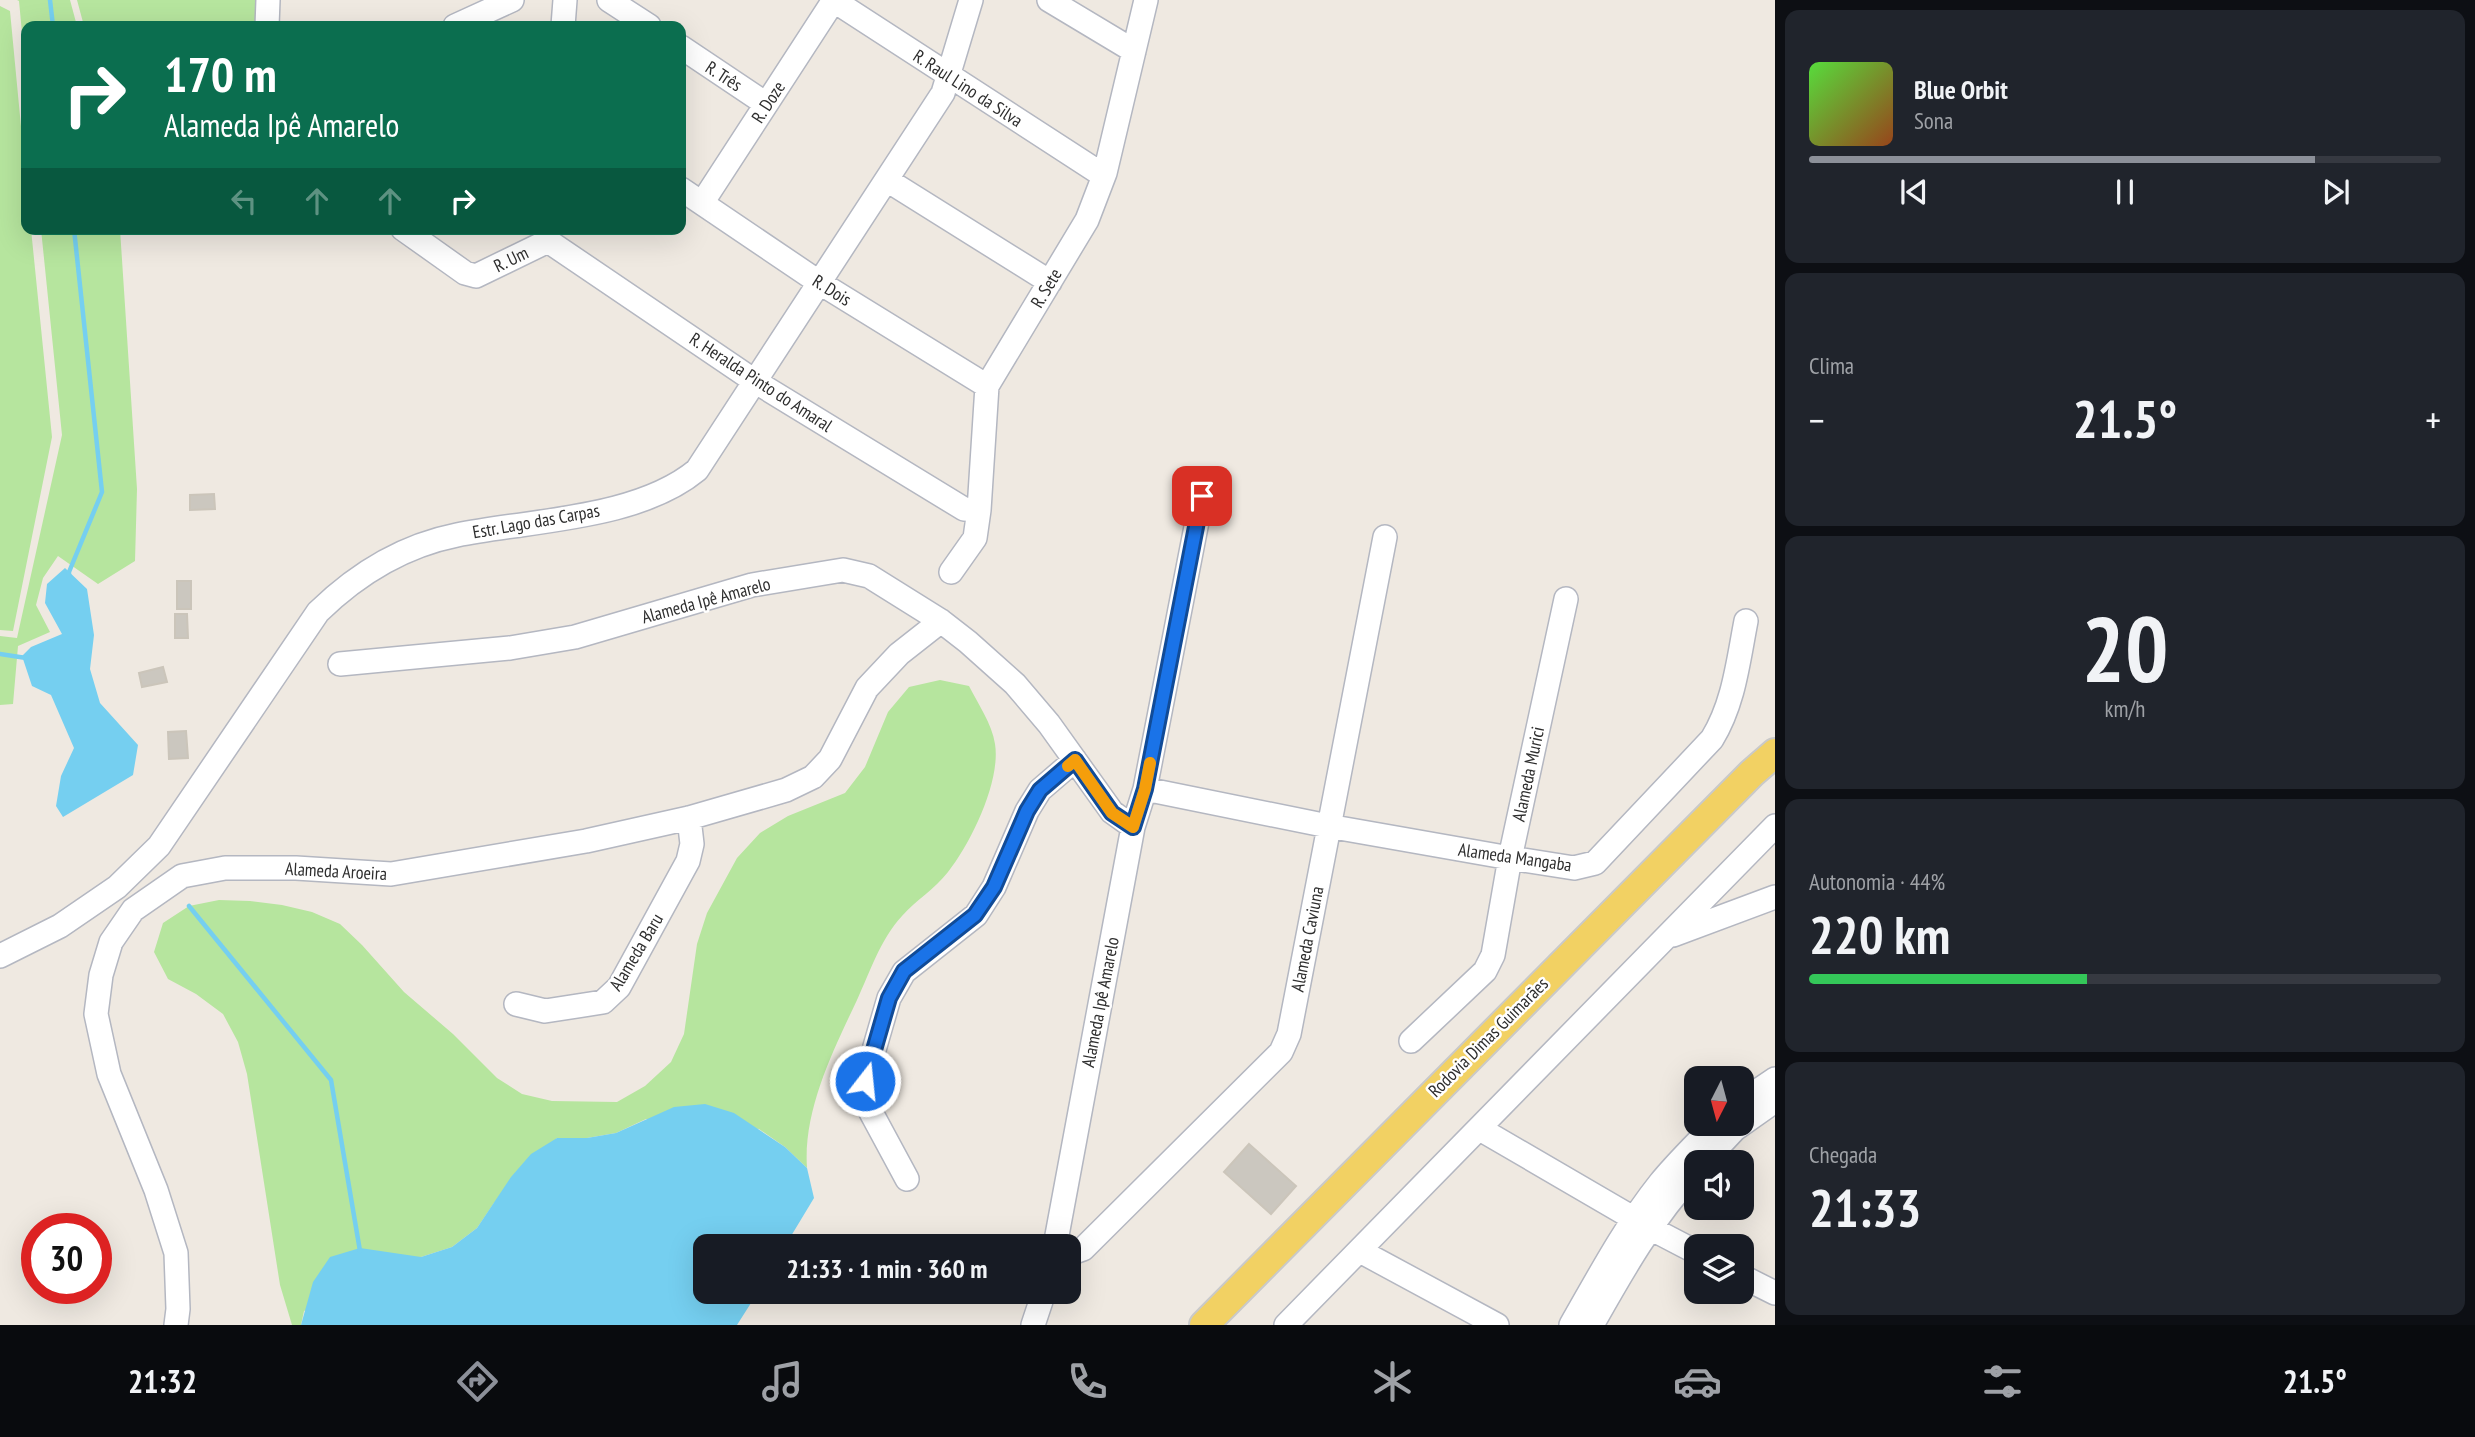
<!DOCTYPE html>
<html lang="pt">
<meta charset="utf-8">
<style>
:root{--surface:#171b24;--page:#20242c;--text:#f1f3f6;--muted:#9ea1a6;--line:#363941;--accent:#8c9099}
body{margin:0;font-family:"PT Sans Narrow",sans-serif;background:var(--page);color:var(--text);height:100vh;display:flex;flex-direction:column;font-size:26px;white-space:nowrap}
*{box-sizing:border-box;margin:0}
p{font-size:23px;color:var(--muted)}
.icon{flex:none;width:38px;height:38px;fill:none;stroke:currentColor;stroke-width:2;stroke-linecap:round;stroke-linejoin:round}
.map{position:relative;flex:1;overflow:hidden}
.drawer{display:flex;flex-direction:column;gap:10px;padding:10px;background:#0d0f14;width:700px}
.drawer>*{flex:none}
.banner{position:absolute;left:21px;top:21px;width:665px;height:214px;border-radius:14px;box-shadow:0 7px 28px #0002;background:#0b6e4f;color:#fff;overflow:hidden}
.needle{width:46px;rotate:186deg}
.tools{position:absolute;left:1684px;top:1066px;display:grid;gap:14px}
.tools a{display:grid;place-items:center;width:70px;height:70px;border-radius:14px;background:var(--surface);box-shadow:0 7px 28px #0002;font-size:35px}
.speed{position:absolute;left:21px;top:1213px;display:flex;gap:14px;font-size:35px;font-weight:700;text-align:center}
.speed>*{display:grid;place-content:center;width:91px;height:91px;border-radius:50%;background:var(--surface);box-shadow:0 7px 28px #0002;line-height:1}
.speed .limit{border:10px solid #d22;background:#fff;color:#111}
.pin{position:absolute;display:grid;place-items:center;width:60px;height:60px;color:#fff;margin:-30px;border-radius:14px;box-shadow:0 4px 10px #0006}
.me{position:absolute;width:77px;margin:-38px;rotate:16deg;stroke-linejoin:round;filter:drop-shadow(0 0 5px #0008)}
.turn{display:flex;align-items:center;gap:24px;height:147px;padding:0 28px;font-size:32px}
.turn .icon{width:91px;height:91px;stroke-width:2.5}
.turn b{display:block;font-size:49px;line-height:60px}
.lanes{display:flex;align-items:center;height:66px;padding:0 28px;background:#0003;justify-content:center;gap:35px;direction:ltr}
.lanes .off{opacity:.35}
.big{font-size:52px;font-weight:800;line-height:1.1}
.drawer .tile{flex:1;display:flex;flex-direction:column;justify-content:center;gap:10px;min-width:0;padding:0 24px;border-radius:14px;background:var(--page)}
.drawer .dial{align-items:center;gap:0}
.dial b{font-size:91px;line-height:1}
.song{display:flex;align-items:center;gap:21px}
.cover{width:84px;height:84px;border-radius:10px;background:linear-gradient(135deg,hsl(110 70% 55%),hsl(20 70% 35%))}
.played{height:7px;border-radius:4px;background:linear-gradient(90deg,var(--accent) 80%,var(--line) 80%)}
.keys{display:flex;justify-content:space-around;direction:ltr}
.heat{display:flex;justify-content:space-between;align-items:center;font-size:38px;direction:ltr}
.charge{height:10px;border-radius:5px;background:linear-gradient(90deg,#34c759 44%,var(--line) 0)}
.trip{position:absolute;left:693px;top:1234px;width:388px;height:70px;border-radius:14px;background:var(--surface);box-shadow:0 7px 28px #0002;font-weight:800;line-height:70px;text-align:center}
.tabs{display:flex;height:112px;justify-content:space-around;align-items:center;background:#090b0e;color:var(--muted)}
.tabs .icon{width:49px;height:49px}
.tabs .on{color:var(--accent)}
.tabs b{font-size:32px;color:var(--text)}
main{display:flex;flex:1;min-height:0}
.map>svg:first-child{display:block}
</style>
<main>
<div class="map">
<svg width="1775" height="1325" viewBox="0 0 1775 1325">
<rect width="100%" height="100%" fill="#efe9e1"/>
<path fill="#b6e59e" d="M17,0H70L77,26H26V75L19,1Z
M77,0H257L256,26H84Z
M0,6L10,11L26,179V229H31L52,437L13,631L0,630Z
M41,229H120L137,489L135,561L98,584L58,556L43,578L36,605L50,632L18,646L13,704L0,705V636L17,638L62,435Z
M940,680L969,686C978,704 992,724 995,744C1001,781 971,843 948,872C935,889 916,900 902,916C880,940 870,972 857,1000C833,1051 803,1110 807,1168L785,1147L759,1129L646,1119L616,1133L587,1138H557L494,1203L477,1228L452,1247L421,1257L304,1311L301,1325H292L280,1285L247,1074L238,1042L223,1014L196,994L168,979L154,952L163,923L189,906L219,900L250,901L282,905L312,912L340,924L362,945L404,992L453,1034L497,1078L522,1094L552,1101L617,1102L645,1086L671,1062L684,1034L697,944L707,913L737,858L760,833L788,816L845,793L865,767L888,712L909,687Z"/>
<path fill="#75cff0" d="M65,568L87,589L94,635L90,669L100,703L138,745L133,775L63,817L56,806L61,776L74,748L51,695L32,686L22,656L31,647L62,634L45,603L47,584Z
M705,1104L734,1113L785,1147L807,1168L814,1198L785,1246H705V1292H758L737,1325H301L313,1282L330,1257L360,1248L421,1257L452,1247L477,1228L511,1177L531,1154L557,1138H587L616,1133L674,1107Z"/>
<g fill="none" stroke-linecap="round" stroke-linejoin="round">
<path stroke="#75cff0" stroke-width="4.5" d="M50,0L53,26
M69,577V572L102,492L74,229
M0,654L26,658
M189,906L331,1080L360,1251"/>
</g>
<path fill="#cbc7bf" stroke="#cbc5ba" stroke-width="2" d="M214,494L215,509L190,510V495Z
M177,581H191V609H177Z
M175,614H187L188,638H175Z
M163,667L167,682L142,687L139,673Z
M186,731L188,758L169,759L168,732Z
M1249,1144L1296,1186L1271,1214L1224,1172Z"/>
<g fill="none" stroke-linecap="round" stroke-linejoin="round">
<defs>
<path id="minor" d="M609,0L649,26
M833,0L1095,170L1105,173
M1049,0L1134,51
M267,26L268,0
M455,26L512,0
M563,26L565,0
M681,47L766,104
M887,180L1050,282
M681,189L820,283L987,386
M702,203L834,0
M403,229L465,273L476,276L548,241
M548,241L756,382L964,509L979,510
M951,572L975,538L979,510L987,386L1087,220L1105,173L1146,0
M340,664L510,648L575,637L752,585L843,570L869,576L941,621L968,642L1015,684L1049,724L1112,812L1133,827
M1145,789L1328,826L1510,858L1574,868L1595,863L1712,739C1734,703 1738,662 1746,621
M1673,935L1775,897
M0,956L60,926L117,887L159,846L318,612C357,574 402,546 457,535C531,520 638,519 697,470L943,93L971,0
M516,1004L545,1011L603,1002L619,987L688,861L692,844L689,818
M1411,1041L1485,971L1493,955L1510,858L1566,599
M1741,1102L1775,1079
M1480,1129L1650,1228L1696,1252
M1704,1162L1735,1129L1775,1101
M907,1179L866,1103L865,1081L889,998L904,972L976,915L994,887L1027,811L1040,790L1075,760
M1055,1246L1133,827L1145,789L1202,496
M1360,1251L1497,1325
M1069,1254L1083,1249L1281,1052L1289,1034L1385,537
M1741,1276L1775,1293
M176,1325L178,1309L176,1253L156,1190L109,1074L96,1014L101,975L111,942L133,910L182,876L225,868H296L391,874L586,841L689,818L786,790L813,777L830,759L867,688L899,654L941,621
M1033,1325L1044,1292
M1286,1325L1775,826
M1571,1325C1599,1276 1625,1227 1660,1183C1677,1162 1697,1143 1715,1124
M1592,1325C1623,1270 1653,1217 1696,1171"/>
<path id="major" d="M1204,1325L1752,773L1775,753"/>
</defs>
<use href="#minor" stroke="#b4b7c1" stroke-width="26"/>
<use href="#major" stroke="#c9c9c9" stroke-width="32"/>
<use href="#minor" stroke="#fff" stroke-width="23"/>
<use href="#major" stroke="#f2d163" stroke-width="28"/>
</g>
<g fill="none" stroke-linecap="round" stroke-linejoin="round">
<defs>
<path id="route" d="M865,1081L889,998L904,971L975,915L994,887L1027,811L1040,790L1075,760L1112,813L1133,827L1145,789L1202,496"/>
</defs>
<use href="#route" stroke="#114b97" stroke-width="18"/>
<use href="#route" stroke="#1a73e8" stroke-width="12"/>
<path stroke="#f59e0b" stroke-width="12" d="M1068,766L1075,760L1112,813L1133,827L1145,789L1150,763"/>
</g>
<g text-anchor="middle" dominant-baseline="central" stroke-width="5" stroke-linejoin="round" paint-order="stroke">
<g font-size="18" fill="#2e2e2e" stroke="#fff">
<text transform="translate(724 76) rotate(33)">R. Três</text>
<text transform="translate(968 88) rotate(33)">R. Raul Lino da Silva</text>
<text transform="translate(768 102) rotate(-57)">R. Doze</text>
<text transform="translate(511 259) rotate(-26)">R. Um</text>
<text transform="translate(1046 288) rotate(-59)">R. Sete</text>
<text transform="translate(832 290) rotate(32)">R. Dois</text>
<text transform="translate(761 382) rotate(33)">R. Heralda Pinto do Amaral</text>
<text transform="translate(536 521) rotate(-10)">Estr. Lago das Carpas</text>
<text transform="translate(706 600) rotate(-15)">Alameda Ipê Amarelo</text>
<text transform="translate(1528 774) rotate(-78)">Alameda Murici</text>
<text transform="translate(1515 857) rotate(8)">Alameda Mangaba</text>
<text transform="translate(336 871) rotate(3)">Alameda Aroeira</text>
<text transform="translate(1307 939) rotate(-79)">Alameda Caviuna</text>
<text transform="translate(636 952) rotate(-59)">Alameda Baru</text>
<text transform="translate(1100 1002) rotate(-79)">Alameda Ipê Amarelo</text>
<text transform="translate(1488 1037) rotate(-45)">Rodovia Dimas Guimarães</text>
</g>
</g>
</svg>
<div class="tools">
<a><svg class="needle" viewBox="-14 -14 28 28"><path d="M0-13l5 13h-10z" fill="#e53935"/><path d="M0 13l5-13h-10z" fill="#9ea1a6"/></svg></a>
<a><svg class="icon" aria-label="sound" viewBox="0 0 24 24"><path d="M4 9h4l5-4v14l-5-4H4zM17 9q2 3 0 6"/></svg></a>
<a><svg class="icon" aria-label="layers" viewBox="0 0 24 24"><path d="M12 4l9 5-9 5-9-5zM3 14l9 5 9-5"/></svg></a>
</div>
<div class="speed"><div class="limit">30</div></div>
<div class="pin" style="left:1202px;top:496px;background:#d93025"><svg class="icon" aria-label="arrive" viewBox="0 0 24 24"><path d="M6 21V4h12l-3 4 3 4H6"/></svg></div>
<svg class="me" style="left:865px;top:1081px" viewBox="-20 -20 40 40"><circle r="17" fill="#1a73e8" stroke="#fff" stroke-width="3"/><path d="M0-11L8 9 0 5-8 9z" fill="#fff"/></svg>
<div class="trip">21:33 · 1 min · 360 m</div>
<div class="banner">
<div class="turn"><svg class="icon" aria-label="right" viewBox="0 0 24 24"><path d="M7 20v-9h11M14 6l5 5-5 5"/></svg><div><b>170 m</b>Alameda Ipê Amarelo</div></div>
<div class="lanes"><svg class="icon off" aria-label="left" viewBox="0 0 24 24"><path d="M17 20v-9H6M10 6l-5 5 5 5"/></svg><svg class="icon off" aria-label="ahead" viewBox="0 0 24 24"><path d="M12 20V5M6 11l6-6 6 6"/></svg><svg class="icon off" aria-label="ahead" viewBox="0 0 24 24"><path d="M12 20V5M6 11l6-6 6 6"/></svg><svg class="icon" aria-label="right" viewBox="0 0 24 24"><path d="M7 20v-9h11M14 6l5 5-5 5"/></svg></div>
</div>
</div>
<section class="drawer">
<div class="tile">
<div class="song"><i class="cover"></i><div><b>Blue Orbit</b><p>Sona</p></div></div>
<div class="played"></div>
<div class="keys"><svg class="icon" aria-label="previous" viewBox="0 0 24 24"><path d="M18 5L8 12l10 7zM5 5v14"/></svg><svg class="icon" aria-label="pause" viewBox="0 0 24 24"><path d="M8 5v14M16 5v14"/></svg><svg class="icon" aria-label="next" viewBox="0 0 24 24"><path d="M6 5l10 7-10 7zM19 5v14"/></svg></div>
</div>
<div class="tile"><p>Clima</p>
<div class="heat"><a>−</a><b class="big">21.5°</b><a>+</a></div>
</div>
<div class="tile dial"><b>20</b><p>km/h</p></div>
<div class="tile"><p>Autonomia · 44%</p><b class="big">220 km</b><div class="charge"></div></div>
<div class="tile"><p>Chegada</p><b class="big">21:33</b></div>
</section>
</main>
<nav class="tabs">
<b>21:32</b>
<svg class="icon on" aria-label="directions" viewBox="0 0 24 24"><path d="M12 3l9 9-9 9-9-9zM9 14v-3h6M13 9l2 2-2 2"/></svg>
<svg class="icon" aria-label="music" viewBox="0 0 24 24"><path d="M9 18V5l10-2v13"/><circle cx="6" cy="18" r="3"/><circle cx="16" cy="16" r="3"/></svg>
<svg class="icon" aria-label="phone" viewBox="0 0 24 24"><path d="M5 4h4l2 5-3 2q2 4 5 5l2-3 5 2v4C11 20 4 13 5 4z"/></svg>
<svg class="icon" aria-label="climate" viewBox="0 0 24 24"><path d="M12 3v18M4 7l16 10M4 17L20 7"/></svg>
<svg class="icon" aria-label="car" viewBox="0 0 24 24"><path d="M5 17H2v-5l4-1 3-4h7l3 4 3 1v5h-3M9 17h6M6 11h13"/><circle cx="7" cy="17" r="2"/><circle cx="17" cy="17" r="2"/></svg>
<svg class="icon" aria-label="filters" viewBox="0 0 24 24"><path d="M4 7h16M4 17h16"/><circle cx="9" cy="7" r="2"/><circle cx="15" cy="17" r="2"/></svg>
<b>21.5°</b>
</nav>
